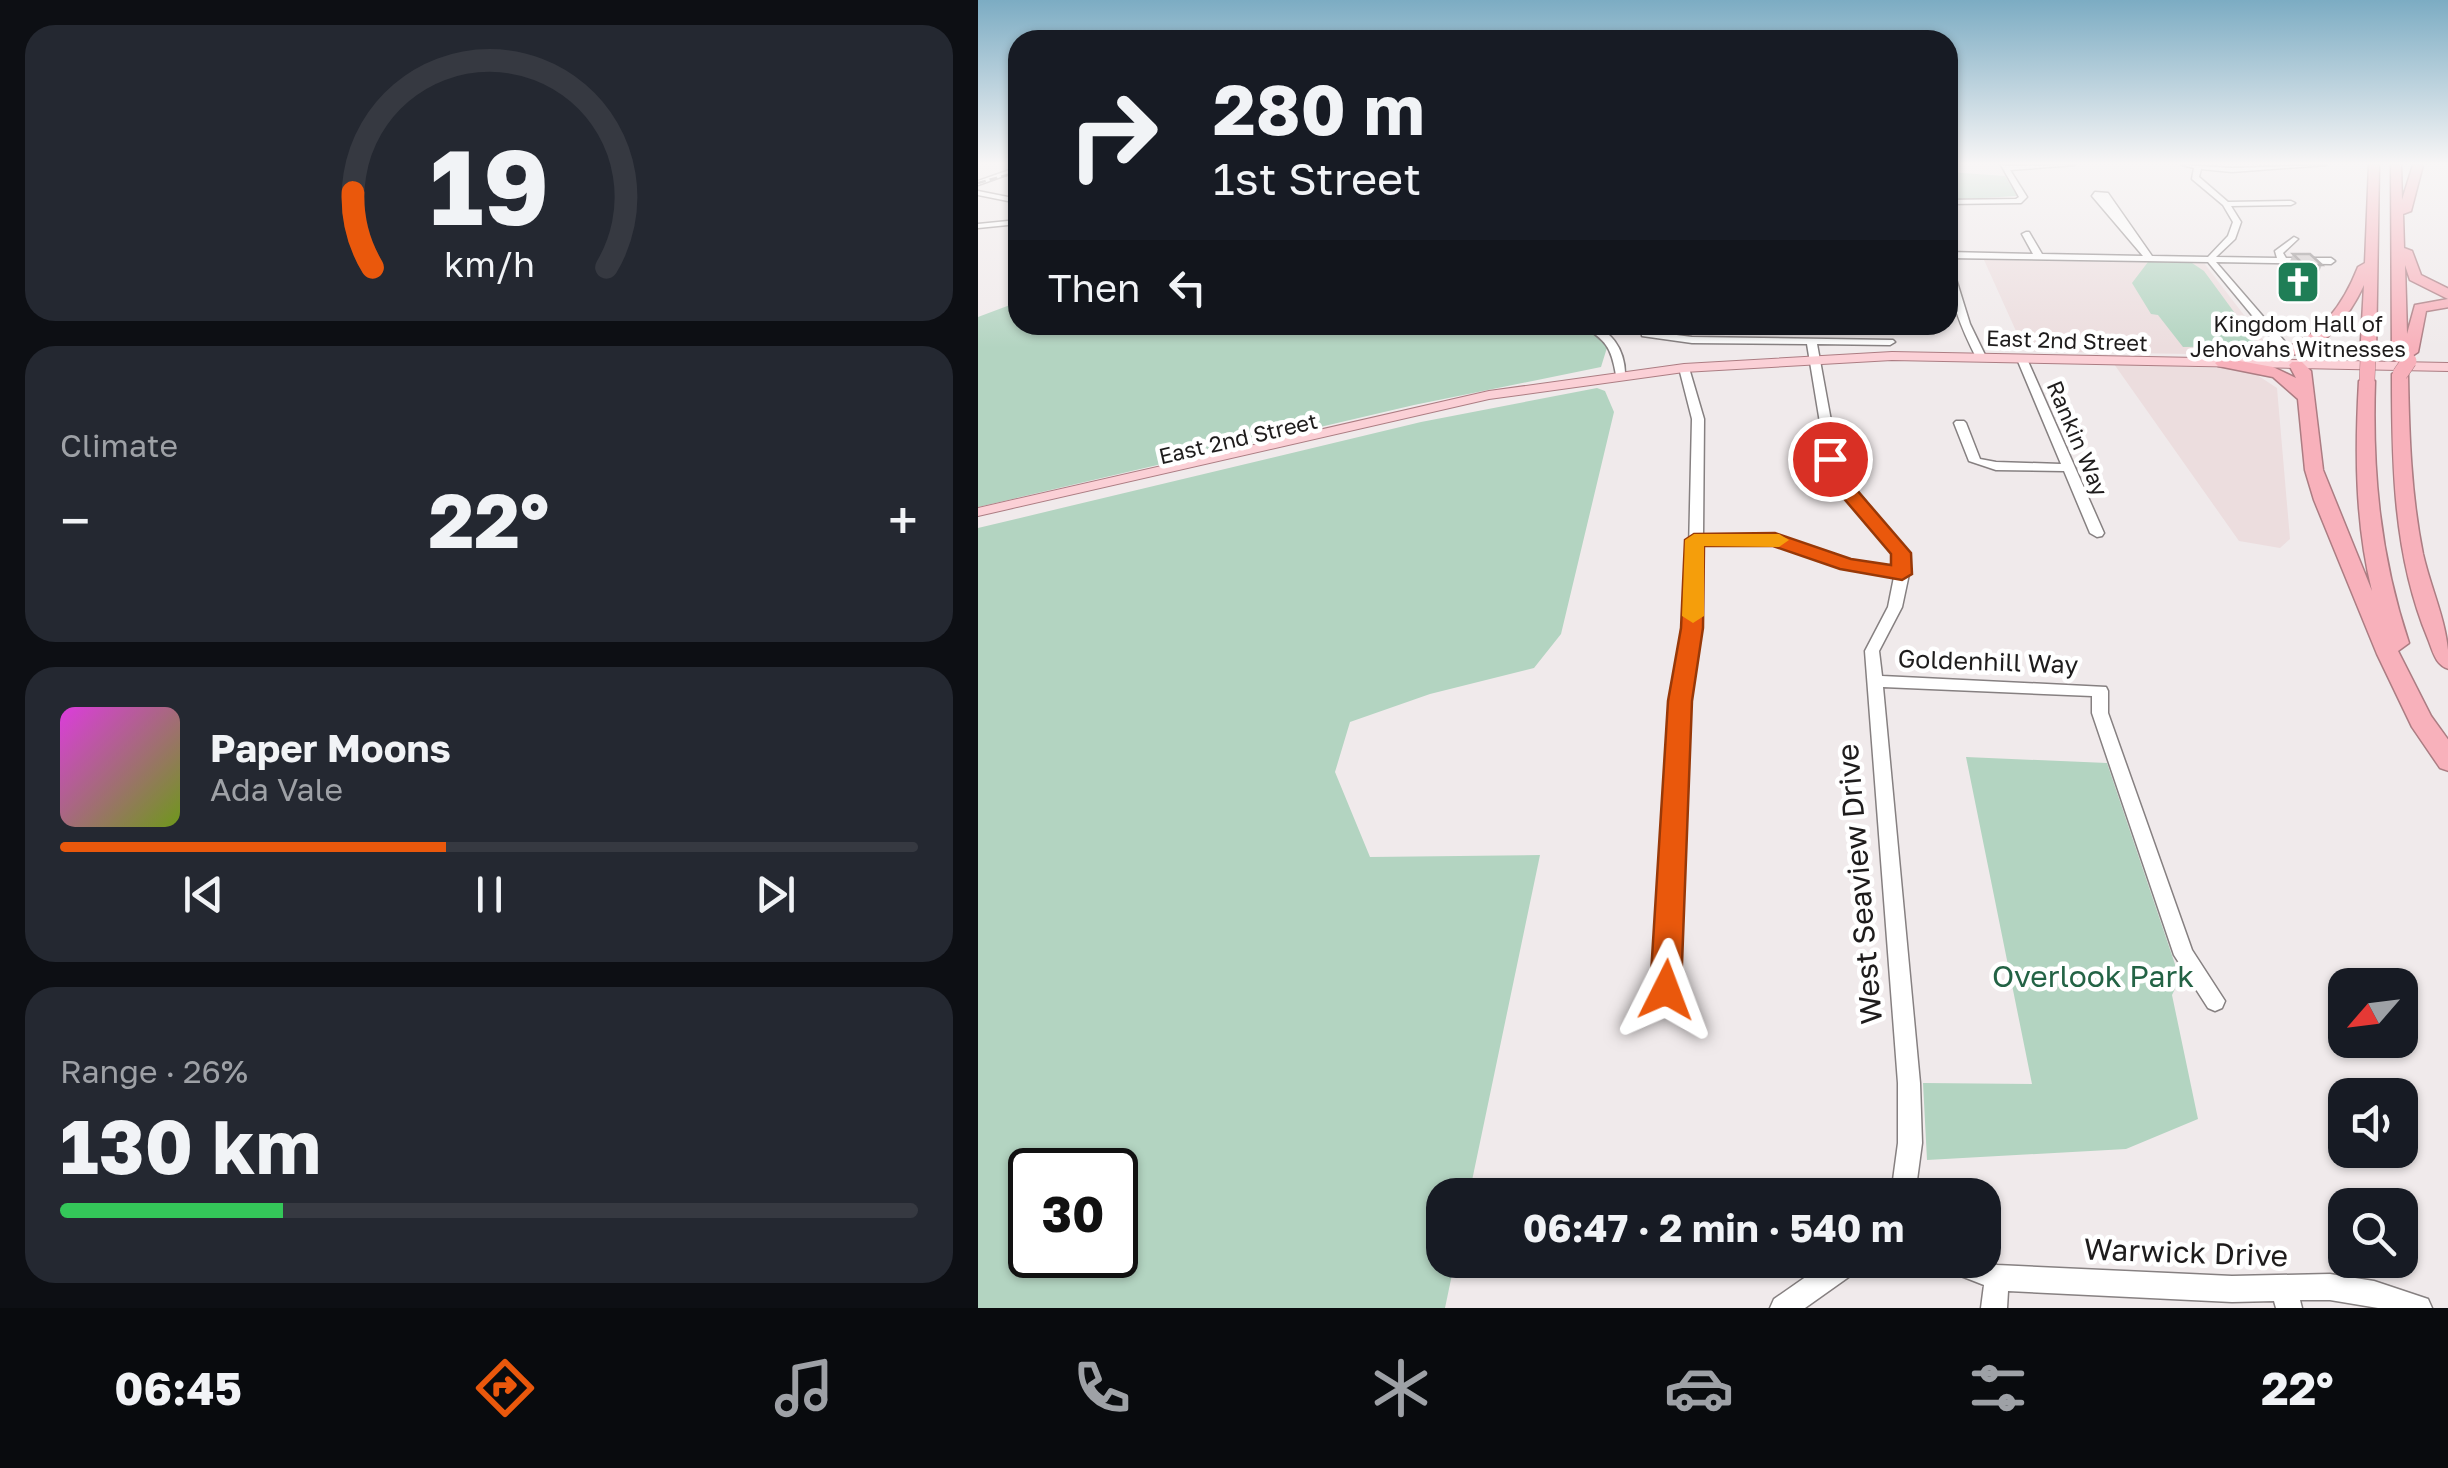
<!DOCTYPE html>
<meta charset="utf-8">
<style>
:root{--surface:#171b24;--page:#242831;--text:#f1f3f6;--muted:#9ea1a6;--line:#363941;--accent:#ea580c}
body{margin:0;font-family:"Golos Text",sans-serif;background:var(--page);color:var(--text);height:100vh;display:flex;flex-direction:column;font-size:38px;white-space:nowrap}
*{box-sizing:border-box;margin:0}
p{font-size:32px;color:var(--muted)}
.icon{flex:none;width:55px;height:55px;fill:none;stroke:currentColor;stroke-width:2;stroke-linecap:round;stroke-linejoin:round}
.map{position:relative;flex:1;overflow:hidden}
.panel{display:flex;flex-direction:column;gap:25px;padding:25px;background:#0d0f14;width:978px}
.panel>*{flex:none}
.hud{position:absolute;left:30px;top:30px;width:950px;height:305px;border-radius:30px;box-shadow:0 2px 8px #0004;background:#171b24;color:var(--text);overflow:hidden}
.needle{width:65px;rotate:242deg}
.tools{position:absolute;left:1350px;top:968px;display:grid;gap:20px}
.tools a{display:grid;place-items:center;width:90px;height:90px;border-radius:20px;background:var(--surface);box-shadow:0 2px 8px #0004;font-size:50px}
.speed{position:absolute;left:30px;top:1148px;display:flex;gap:20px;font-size:50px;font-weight:700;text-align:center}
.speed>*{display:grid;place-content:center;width:130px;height:130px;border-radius:50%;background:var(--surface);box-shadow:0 2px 8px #0004;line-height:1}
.speed .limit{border:5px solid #111;border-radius:15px;background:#fff;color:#111}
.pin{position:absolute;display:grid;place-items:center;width:85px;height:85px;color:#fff;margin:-42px;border:5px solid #fff;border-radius:50%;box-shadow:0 2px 10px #0007}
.me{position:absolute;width:110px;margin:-55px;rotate:3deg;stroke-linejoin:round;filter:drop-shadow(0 0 8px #0008)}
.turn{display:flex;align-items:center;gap:35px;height:210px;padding:0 40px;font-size:45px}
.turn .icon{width:130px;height:130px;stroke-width:2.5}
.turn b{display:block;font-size:70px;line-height:85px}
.then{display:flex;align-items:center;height:95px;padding:0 40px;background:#0003;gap:20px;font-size:38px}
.big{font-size:75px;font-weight:700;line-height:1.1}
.panel .card{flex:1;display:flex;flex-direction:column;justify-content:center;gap:15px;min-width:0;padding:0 35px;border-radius:30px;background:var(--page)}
.panel .dial{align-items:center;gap:0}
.dial svg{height:260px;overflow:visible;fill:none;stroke:var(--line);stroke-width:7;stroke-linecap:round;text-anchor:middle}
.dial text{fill:var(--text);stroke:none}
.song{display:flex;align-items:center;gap:30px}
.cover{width:120px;height:120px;border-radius:15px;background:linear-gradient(135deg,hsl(300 70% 55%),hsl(80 70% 35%))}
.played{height:10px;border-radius:5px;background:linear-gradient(90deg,var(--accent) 45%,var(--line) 45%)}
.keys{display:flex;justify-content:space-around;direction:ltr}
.heat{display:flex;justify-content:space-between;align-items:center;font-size:55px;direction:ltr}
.charge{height:15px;border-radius:8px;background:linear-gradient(90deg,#34c759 26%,var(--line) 0)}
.trip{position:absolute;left:448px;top:1178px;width:575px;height:100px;border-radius:30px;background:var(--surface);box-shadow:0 2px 8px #0004;font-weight:700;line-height:100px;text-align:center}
.dock{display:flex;height:160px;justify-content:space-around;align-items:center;background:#090b0e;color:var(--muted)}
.dock .icon{width:70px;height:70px}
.dock .active{color:var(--accent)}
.dock b{font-size:45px;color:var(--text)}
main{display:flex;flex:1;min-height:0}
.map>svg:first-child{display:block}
</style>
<main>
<section class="panel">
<div class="card dial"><svg viewBox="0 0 100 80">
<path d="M14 69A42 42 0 1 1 86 69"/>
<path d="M14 69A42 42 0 0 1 8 46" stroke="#ea580c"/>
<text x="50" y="56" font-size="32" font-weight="700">19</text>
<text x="50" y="72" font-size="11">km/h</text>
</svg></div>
<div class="card"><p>Climate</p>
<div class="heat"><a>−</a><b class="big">22°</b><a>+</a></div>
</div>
<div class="card">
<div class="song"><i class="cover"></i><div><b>Paper Moons</b><p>Ada Vale</p></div></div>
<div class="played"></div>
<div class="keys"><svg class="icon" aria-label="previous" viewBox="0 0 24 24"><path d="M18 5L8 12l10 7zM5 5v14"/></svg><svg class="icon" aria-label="pause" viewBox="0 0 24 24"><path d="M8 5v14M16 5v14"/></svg><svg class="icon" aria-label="next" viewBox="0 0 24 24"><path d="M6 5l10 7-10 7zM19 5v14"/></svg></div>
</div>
<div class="card"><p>Range · 26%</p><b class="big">130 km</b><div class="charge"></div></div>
</section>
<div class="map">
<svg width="1471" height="1308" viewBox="0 0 1471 1308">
<rect width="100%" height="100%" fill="#f0eaeb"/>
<path fill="#ecddde" d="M1006,260L1226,263L1289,345L1287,349L1267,355L1047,351Z
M1136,364L1270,369L1299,388L1312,539L1302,548L1261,541Z"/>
<path fill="#b3d4c1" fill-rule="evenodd" d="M970,172L1027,176L1039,196L970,200Z
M1170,262L1214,263L1226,271L1278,342L1268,346L1205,347L1180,315L1173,314L1154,283Z
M40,302V325H636L623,367L436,405L0,507V317Z
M619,388L627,391L636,412L583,634L556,668L452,694L372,722L357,772L392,857L562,855L491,1195H465V1260H477L467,1308H0V528L443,422ZM52,1170H138V1255H52Z
M988,757L1129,763L1202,979L1194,995L1220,1119L1148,1149L949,1160L945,1083L1054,1084Z"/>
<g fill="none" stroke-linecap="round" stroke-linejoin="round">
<defs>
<path id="minor" d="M1023,165L1030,166L1097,165L1032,170L1049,197L1043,203L970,204V200L1038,199L1041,197Z
M1204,165L1254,168L1348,165L1254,172L1223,169L1221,177L1250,202L1313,201L1317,203L1313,205L1253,206L1263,222L1257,239L1238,257L1299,258L1297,251L1316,237L1320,239L1305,253L1308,258H1353L1357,261L1353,264L1238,262L1314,350V354H1306L1230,262L970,258V252L1055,254L1044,234L1048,232H1051L1064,254L1165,256L1114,196L1117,192L1130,193L1174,256L1230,257L1250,236L1255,222L1245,205L1214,179L1216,168Z
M40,167V171L0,185V181Z
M0,191L40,199V203L0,195Z
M40,220V224L0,228V224Z
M970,263L974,266L992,324L1008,357L1007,359H999C984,330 970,297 970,263Z
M604,325C633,325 648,351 647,377L638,375C633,346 628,341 604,325Z
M667,331L714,337L915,340L917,342L912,345L839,344L862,470L930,553L931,574L924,607L901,651L904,676L1128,687L1130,691V713L1214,950L1247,1001L1244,1008L1237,1011L1230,1008L1196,955L1114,713V696L905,687L942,1083L944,1143L937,1195H913L920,1143V1083L887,651L910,607L916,577L865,568L796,544H724V594L710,701L698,990L695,997L688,1000L681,997L678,990L694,701L710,594L714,419L701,368L702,366L711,368L726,419L725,536H797L872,561L917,569L916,554L850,471L829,344L714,343L664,336V332Z
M1044,356L1049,359L1126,533L1124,536L1119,537L1112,533L1086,471L1018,470L991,461L976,423L978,421H986L988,423L1002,459L1018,462L1083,464L1039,359Z
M852,1260H885L882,1269L827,1308H792L796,1299Z
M962,1260H1005L1019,1265L1254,1276L1352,1274L1396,1281L1450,1299L1454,1308H1400L1352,1300H1322L1324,1308H1298L1296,1301L1254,1302L1030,1291L1029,1308H1003L1006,1285L965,1269Z"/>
<path id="major" d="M914,352L1471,363V371L914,360L706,372L511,399L0,516V508L511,391L706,364Z"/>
<path id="highway" d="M1391,165H1401L1398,358L1390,363L1382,358L1386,285C1372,315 1342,358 1305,355V349C1344,334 1365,305 1380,267L1387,263Z
M1413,165H1423L1424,200L1435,165H1445L1433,211L1425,214L1426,248L1434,251L1443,275L1471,289V307L1448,311L1440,352L1422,364L1414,359ZM1427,265L1432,280L1470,299L1437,305L1429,334Z
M1245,358L1295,367L1318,378L1311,365L1314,362H1324L1333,371L1345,470L1394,591C1377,522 1377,452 1381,381L1389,376L1397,381C1394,472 1402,556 1431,643L1420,651L1453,716L1471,741V771L1462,768L1434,727L1399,654L1336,500L1327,470L1320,399L1295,377L1240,366L1237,363Z
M1422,369L1430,374C1431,434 1433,495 1445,554C1455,597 1471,624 1471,669C1457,665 1455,651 1450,639C1415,555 1414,464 1414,374Z"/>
</defs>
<use href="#minor" stroke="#868081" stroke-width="3"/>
<use href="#major" stroke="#ac7d83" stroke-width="2"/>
<use href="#highway" stroke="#ac7d83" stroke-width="3"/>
<use href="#minor" fill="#fff" fill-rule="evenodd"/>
<use href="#major" fill="#fbd0d6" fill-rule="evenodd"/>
<use href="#highway" fill="#f8b1bb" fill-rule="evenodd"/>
<path stroke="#7c7878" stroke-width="2.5" stroke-dasharray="8 4" stroke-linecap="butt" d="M0,183L40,172"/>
<defs>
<path id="highway-bridge" d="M1422,374L1431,361
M1389,381L1390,358"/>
</defs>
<use href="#highway-bridge" stroke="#ac7d83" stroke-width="16" stroke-linecap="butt"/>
<use href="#highway-bridge" stroke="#f8b1bb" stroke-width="15"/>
</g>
<path fill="#b3aeae" d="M1315,254L1344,265L1334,287H1317L1306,276Z"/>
<path fill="#d0caca" stroke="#928d8d" stroke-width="2.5" d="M1315,254H1332L1344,265H1326Z"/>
<linearGradient id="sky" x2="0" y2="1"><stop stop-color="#7cacc3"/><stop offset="0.47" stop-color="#f8f6f6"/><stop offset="1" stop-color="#f8f6f6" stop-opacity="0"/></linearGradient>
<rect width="1471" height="348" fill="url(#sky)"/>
<path fill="#ea580c" stroke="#983908" stroke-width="2.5" d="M852,453L859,455L872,482L933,553L934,574L924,580L862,569L795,546H726L725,628L714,701L703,990L699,1000L688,1005L677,1000L672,990L690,701L703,628L707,540L716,534L797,533L873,559L913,565V554L857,488L843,459Z"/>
<path fill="#f59e0b" d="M716,534H801L811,540L801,547L726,546V616L715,623L704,616L707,540Z"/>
<defs>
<symbol id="church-square" viewBox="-11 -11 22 22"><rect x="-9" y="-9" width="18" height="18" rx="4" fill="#1f7e56" stroke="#fff"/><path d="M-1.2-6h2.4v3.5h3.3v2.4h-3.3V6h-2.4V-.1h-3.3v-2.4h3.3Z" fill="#fff"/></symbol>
</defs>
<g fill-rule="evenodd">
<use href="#church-square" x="1295" y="257" width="50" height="50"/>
</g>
<g text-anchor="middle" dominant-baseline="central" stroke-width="9" stroke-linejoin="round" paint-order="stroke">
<g font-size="22" fill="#1e1c1c" stroke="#fff">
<text x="1320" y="323">Kingdom Hall of<tspan x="1320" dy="25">Jehovahs Witnesses</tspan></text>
</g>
<g font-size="22" fill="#1e1c1c" stroke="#fff">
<text transform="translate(1089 340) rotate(2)">East 2nd Street</text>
<text transform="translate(260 438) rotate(-13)">East 2nd Street</text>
<text transform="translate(1100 438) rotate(67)">Rankin Way</text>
</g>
<g font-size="25" fill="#1e1c1c" stroke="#fff">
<text transform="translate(1010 661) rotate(2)">Goldenhill Way</text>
</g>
<g font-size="30" fill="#1e1c1c" stroke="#fff">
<text transform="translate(881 884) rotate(-95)">West Seaview Drive</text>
<text transform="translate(1208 1252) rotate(2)">Warwick Drive</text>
</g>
<g font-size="30" fill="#236345" stroke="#fff">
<text x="1115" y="976">Overlook Park</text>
</g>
</g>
</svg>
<div class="tools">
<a><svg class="needle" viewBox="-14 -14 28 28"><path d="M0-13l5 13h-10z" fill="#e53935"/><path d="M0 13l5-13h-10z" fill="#9ea1a6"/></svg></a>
<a><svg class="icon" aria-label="sound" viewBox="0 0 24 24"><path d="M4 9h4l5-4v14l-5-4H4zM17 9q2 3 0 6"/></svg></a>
<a><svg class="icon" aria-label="search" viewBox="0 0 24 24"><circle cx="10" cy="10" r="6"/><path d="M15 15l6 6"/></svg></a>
</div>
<div class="speed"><div class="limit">30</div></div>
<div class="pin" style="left:852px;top:459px;background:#d93025"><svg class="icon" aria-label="arrive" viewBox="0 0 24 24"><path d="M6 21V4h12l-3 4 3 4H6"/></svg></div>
<svg class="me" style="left:688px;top:990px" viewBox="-20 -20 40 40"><path d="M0-17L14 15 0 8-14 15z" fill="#ea580c" stroke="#fff" stroke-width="4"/></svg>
<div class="trip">06:47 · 2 min · 540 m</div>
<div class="hud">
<div class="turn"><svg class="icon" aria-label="right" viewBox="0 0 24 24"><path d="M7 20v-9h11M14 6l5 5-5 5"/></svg><div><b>280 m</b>1st Street</div></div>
<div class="then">Then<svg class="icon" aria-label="left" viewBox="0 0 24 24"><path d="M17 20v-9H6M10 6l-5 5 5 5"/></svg></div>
</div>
</div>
</main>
<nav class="dock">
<b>06:45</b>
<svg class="icon active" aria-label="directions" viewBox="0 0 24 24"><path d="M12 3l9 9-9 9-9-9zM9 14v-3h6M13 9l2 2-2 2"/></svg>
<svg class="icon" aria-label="music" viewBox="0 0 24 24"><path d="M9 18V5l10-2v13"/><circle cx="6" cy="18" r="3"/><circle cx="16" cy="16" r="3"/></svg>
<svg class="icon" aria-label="phone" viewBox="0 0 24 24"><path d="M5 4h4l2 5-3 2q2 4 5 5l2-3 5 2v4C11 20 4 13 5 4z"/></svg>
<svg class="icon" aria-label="climate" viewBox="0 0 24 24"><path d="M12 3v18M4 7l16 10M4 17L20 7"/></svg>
<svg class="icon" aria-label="car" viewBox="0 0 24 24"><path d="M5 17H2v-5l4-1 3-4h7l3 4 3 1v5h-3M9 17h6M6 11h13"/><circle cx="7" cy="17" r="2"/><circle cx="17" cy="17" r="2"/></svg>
<svg class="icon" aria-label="filters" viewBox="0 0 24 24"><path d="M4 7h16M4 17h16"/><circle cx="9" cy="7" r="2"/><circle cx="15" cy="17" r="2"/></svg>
<b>22°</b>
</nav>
